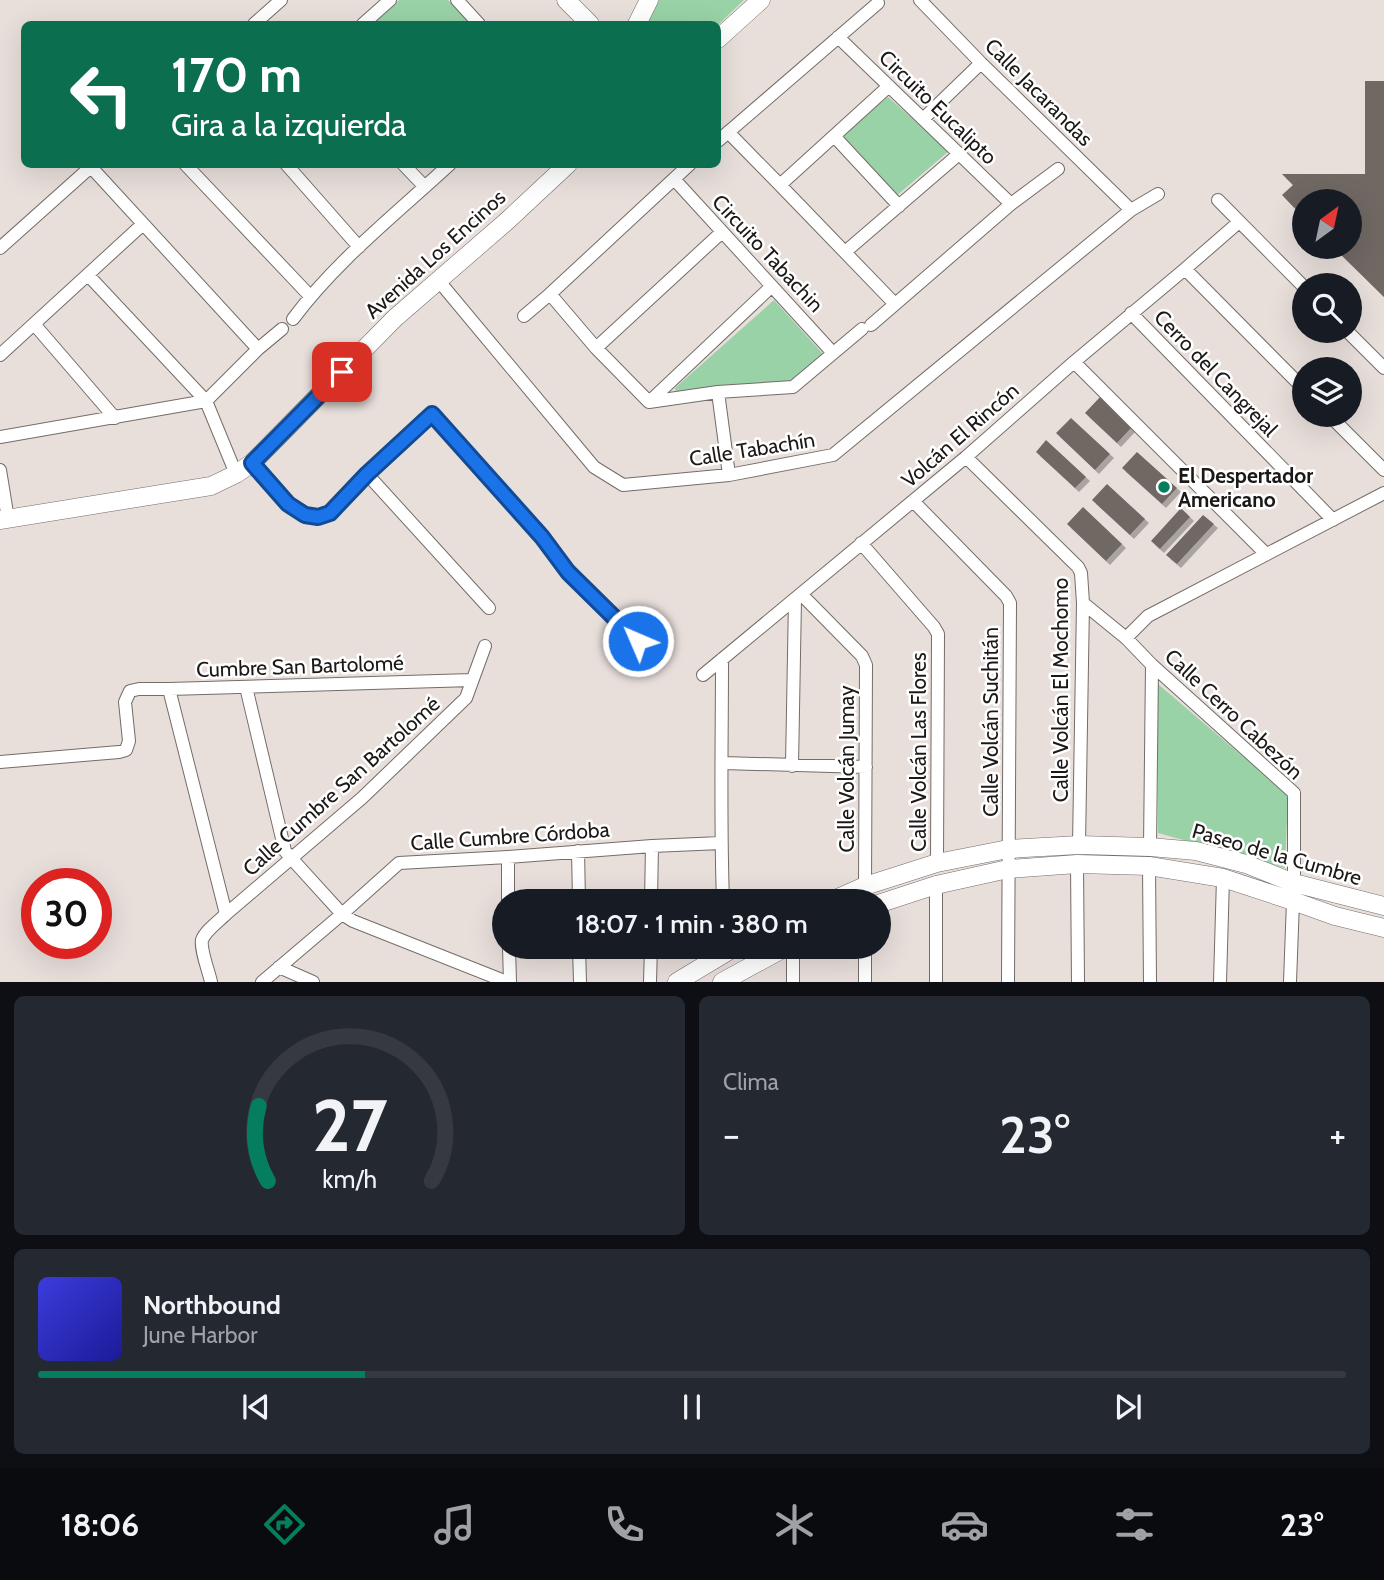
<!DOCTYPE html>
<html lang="es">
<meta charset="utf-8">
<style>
:root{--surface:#171b24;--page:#242831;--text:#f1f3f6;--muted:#9ea1a6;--line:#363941;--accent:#047e5d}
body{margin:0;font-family:Cabin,sans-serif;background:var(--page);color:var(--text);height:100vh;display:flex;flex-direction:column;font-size:26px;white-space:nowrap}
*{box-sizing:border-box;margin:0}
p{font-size:23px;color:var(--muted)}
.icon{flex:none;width:38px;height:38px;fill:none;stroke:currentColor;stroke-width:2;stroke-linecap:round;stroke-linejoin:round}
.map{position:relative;height:982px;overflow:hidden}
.details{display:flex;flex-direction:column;gap:14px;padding:14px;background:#0d0f14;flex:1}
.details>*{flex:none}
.banner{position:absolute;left:21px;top:21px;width:700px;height:147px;border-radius:10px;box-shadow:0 7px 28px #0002;background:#0b6e4f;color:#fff;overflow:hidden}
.needle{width:46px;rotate:33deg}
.tools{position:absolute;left:1292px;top:189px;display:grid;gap:14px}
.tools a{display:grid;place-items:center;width:70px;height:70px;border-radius:50%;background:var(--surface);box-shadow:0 7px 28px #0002;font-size:35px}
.speed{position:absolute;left:21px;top:868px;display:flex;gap:14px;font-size:35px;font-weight:700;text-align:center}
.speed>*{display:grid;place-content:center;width:91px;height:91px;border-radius:50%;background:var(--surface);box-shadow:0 7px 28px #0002;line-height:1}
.speed .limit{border:10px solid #d22;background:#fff;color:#111}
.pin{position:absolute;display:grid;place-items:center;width:60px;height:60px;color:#fff;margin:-30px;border-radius:14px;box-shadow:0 4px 10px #0006}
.me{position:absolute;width:77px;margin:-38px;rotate:315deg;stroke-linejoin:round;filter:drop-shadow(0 0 5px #0008)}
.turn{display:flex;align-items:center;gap:24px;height:147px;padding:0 35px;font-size:32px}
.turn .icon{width:91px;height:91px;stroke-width:2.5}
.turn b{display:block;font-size:49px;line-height:60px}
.big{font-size:52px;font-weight:600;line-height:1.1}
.details .card{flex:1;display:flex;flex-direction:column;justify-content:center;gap:10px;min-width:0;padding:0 24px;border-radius:10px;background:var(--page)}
.details .dial{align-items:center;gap:0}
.dial svg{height:182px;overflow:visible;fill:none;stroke:var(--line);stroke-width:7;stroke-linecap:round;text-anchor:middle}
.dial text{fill:var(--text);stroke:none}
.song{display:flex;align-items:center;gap:21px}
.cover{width:84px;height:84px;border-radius:10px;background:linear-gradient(135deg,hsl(240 70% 55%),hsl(240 70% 35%))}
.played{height:7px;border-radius:4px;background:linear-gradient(90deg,var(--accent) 25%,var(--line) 25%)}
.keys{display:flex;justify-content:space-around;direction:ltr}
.heat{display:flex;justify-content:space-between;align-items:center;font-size:38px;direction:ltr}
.details .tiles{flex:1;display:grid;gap:14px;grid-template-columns:1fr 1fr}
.card:last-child{grid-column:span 2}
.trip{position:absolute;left:492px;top:889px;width:399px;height:70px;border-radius:35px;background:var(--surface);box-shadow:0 7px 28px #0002;font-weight:600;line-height:70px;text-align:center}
.tab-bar{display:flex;height:112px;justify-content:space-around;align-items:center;background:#090b0e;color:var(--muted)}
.tab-bar .icon{width:49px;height:49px}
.tab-bar .selected{color:var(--accent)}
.tab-bar b{font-size:32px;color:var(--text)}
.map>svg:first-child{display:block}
</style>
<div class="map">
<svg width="1384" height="982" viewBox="0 0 1384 982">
<defs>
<filter id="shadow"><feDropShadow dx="4" dy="4" stdDeviation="0" flood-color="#0004"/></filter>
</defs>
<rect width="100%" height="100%" fill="#e8dfdb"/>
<path fill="#99d2a7" d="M399,0H448L471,24H372Z
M659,0H744L718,25L646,24Z
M888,97L949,151L895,197L840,136Z
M774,300L824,355L789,385L677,396L675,388Z
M1158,684L1288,795L1285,868L1158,833Z"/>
<path fill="#6f6864" filter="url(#shadow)" d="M1365,81H1384V297L1333,247H1349V201H1304V218L1282,195L1293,185L1282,174H1365Z
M1101,396L1133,426L1117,443L1085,413Z
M1071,418L1110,454L1095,470L1056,433Z
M1046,440L1086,477L1075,488L1036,452Z
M1137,452L1177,488L1162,504L1122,468Z
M1107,484L1145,519L1130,535L1092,500Z
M1083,507L1122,544L1106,561L1067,524Z
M1181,508L1190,517L1160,549L1151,541Z
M1203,515L1214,524L1177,564L1166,555Z"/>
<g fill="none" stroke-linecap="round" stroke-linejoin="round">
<defs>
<path id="street" d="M457,0L479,24
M920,0L981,63L1131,210
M254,24L281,0
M363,24L390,0
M838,37L1011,204
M923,119L981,63
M728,132L780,185L894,303
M834,136L899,206
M718,141L878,3
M185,164L310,296
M286,164L359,247
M403,164L425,187
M674,179L833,353
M780,185L889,86
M1218,200L1304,287
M0,248L94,164
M845,252L959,154
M1185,269L1304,389
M88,275L206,401L236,474
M438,280L594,467L623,485L729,475L833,455L1131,210L1158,194
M550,294L596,348L649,402
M1131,313L1333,520
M524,316L550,294L690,164
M293,319C336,261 397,213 450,164
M34,324L115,418
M871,325L1011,204L1058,169
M1347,331L1384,368
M596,348L722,232
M258,349L282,329
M0,355L143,224
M1074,362L1266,554
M718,392L729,475
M649,402L718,392L793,387L862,329
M649,402L772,286
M1329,415L1384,470
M0,437L206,401L258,349L91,167
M966,457L1078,567L1081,573L1083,603L1079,845
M252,463L288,504L305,515L318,518L330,513L367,474L432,413L542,537L568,572L638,641
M0,470L8,519
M367,474L489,608
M913,501L1006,596L1010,603L1008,982
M861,543L934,627L938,634L937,863
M801,594L862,656L866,665L865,886
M1083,603L1126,638L1152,665L1294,793V883
M1126,638L1148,616L1384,493
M722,659C722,740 720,820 723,901
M703,675L966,457L1074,362L1185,269L1239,222
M246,687L285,851L292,859L342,914L353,921L507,982
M169,689L226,914
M0,762L119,752L126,750L129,741L125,702L130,691L139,689H169L472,680
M723,763L866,767
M792,766L795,599
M1150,847L1152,665
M578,851L579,901
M508,857V901
M1077,864L1078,982
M1149,866L1150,982
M651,901L652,846
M509,947L510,982
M579,947L580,982
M279,967L313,982
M211,982C209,972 200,949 202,940C205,931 219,921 226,914L362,798L466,698L485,646
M262,982L342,914L399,863L508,857L652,846L721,843
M650,982L651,947
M793,982V947
M865,982V947
M936,982V885
M1220,982L1223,878
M1290,982L1293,901"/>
<path id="secondary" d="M566,0L590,24
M637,24L649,0
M718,39L761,0
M0,520L211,486L236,474L252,463L395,318L507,221L568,164
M831,901L865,886L937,863L1008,849L1079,845L1150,847L1196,851L1246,864L1294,883L1384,906
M878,904L936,885L1008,869L1077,864L1149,866L1223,878L1293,901L1335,916L1384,928
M677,982L735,947
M722,982L786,947"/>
</defs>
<use href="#street" stroke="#746c69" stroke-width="14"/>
<use href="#secondary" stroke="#746c69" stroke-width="19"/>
<use href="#street" stroke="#fff" stroke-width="12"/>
<use href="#secondary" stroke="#fff" stroke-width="18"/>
</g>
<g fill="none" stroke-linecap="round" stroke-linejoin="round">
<defs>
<path id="route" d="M342,372L252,463L288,504L305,515L318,517L330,513L367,474L432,414L542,537L568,572L638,641"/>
</defs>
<use href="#route" stroke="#114b97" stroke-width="18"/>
<use href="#route" stroke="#1a73e8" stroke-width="12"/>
</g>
<circle fill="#047e5d" stroke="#fff" stroke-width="2.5" cx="1164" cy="487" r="7"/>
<g text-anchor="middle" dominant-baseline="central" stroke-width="5" stroke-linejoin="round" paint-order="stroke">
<g font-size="21" fill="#1b1817" stroke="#fff">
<text transform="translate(1039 92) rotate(45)">Calle Jacarandas</text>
<text transform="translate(938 107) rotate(44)">Circuito Eucalipto</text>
<text transform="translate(768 253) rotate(47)">Circuito Tabachin</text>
<text transform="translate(435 254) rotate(-42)">Avenida Los Encinos</text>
<text transform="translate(1216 373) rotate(46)">Cerro del Cangrejal</text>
<text transform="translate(960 435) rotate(-41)">Volcán El Rincón</text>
<text transform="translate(752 449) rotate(-9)">Calle Tabachín</text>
<text transform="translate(300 666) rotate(-2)">Cumbre San Bartolomé</text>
<text transform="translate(1060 690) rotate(-90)">Calle Volcán El Mochomo</text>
<text transform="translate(1234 714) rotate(43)">Calle Cerro Cabezón</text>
<text transform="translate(990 722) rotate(-90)">Calle Volcán Suchitán</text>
<text transform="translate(918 752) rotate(-90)">Calle Volcán Las Flores</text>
<text transform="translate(846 769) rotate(-90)">Calle Volcán Jumay</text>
<text transform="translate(341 786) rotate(-42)">Calle Cumbre San Bartolomé</text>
<text transform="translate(510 836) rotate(-4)">Calle Cumbre Córdoba</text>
<text transform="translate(1277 854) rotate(16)">Paseo de la Cumbre</text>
</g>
<g font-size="21" font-weight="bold" fill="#1b1817" stroke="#fff" text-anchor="start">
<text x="1178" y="475">El Despertador<tspan x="1178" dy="24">Americano</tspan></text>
</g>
</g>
</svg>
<div class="tools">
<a><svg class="needle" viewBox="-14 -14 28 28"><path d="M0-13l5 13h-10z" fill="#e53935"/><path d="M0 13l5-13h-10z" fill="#9ea1a6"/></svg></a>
<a><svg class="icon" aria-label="search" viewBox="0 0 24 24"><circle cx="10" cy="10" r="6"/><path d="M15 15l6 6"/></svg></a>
<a><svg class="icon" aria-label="layers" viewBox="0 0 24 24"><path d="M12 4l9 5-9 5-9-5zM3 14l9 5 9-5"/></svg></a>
</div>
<div class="speed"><div class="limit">30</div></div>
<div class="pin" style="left:342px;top:372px;background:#d93025"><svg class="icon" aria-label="arrive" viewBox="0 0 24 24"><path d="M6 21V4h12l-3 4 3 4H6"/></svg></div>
<svg class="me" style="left:638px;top:641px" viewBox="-20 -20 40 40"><circle r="17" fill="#1a73e8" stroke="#fff" stroke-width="3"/><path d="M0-11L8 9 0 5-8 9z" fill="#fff"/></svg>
<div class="trip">18:07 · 1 min · 380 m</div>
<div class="banner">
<div class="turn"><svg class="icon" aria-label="left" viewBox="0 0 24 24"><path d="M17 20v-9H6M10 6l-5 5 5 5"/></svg><div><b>170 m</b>Gira a la izquierda</div></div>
</div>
</div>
<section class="details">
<div class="tiles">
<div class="card dial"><svg viewBox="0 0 100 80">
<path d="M14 69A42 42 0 1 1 86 69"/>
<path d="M14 69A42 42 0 0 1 10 36" stroke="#047e5d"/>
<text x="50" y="56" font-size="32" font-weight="700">27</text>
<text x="50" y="72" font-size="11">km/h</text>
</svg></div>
<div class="card"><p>Clima</p>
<div class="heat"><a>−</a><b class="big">23°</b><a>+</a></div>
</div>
<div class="card">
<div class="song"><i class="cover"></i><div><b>Northbound</b><p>June Harbor</p></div></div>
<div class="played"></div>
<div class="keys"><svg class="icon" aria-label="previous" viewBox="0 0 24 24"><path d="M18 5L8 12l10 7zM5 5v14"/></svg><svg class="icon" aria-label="pause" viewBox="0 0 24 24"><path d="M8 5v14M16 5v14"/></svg><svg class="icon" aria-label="next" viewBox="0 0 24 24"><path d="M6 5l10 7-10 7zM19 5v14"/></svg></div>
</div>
</div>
</section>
<nav class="tab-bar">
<b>18:06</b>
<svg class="icon selected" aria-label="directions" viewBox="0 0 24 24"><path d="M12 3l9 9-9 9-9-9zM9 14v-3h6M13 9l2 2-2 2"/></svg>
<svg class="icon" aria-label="music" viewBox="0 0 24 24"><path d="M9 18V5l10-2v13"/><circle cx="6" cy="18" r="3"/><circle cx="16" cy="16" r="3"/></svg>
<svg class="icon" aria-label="phone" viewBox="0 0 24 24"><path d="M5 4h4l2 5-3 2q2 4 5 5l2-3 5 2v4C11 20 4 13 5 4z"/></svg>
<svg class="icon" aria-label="climate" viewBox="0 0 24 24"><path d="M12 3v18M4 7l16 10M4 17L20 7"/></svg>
<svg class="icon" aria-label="car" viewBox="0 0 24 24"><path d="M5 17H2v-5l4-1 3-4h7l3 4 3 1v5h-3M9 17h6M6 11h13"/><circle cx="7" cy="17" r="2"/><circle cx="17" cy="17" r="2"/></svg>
<svg class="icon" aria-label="filters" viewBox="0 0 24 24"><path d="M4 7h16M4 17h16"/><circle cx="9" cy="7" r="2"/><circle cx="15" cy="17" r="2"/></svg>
<b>23°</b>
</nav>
